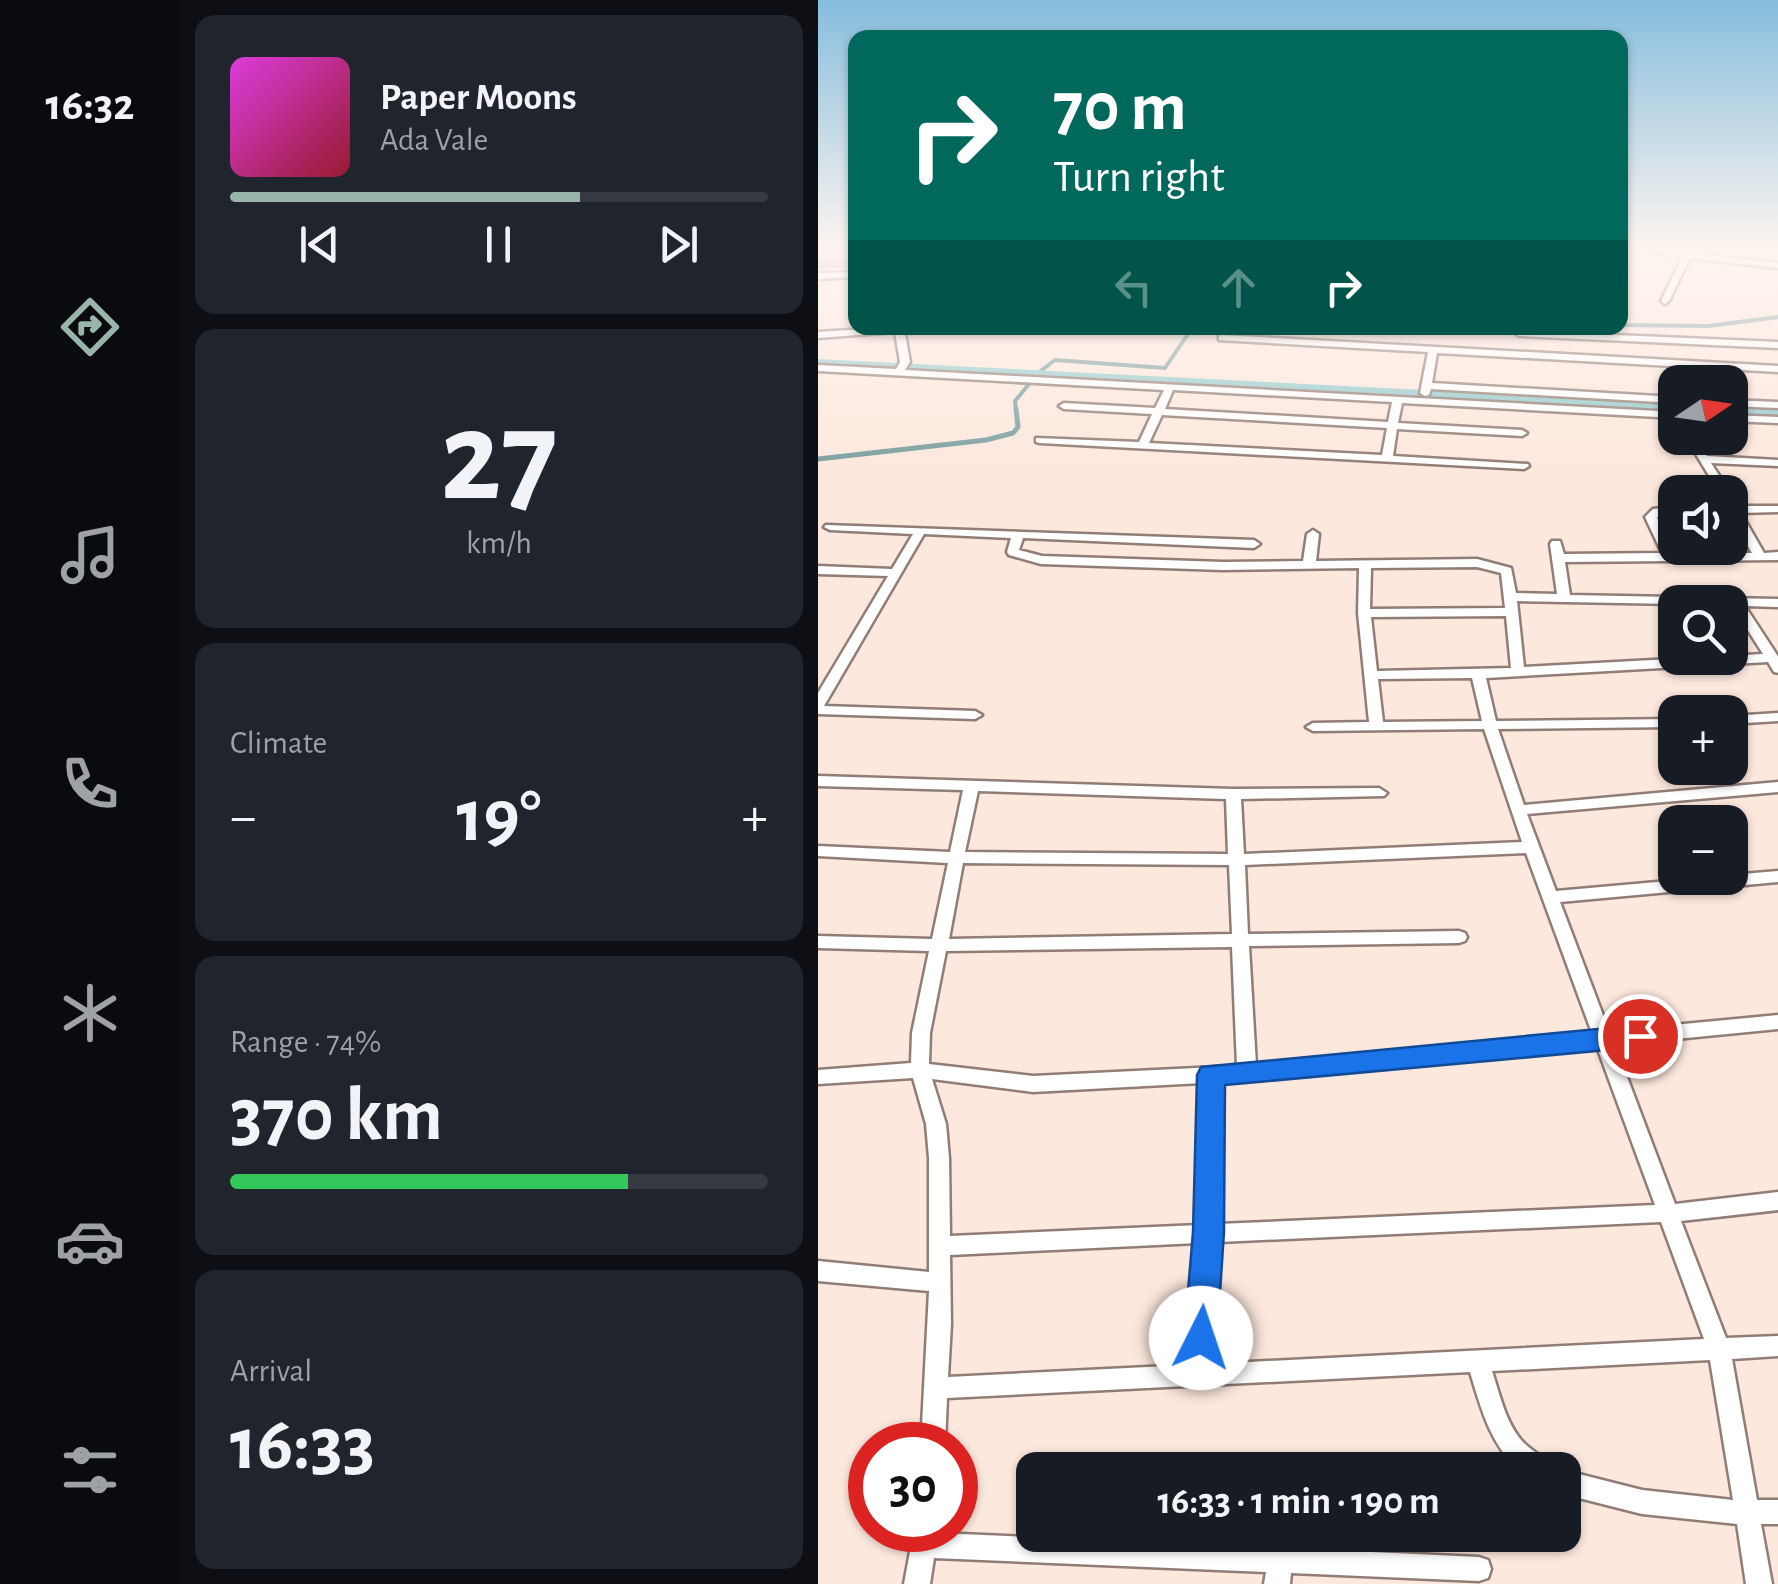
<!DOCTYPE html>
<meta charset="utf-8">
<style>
:root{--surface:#171b24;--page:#20242c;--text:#f1f3f6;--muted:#9ea1a6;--line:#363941;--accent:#99b4ab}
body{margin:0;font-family:"Alegreya Sans",sans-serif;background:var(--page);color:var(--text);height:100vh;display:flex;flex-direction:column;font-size:38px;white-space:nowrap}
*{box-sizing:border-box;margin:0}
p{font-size:32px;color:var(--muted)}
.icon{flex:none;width:55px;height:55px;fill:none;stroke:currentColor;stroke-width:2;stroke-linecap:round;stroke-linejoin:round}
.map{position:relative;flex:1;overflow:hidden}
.drawer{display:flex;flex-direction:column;gap:15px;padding:15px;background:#0d0f14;width:638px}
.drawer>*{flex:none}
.hud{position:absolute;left:30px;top:30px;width:780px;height:305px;border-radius:20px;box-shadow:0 2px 8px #0004;background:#00695c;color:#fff;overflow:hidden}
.needle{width:65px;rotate:77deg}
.controls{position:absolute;left:840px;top:365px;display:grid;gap:20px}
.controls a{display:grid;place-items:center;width:90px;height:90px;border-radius:20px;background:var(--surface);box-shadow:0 2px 8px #0004;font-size:50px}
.speed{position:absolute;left:30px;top:1422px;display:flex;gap:20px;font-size:50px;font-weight:700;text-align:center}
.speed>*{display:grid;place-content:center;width:130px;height:130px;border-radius:50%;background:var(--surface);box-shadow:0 2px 8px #0004;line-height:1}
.speed .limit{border:15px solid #d22;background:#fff;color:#111}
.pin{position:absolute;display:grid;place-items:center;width:85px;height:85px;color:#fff;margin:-42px;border:5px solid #fff;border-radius:50%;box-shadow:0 2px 10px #0007}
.me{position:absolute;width:110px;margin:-55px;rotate:4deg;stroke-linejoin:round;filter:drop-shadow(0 0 8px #0008)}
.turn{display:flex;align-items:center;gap:35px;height:210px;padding:0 40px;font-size:45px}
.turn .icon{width:130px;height:130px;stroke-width:2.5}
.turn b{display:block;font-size:70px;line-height:85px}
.lanes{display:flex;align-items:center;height:95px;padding:0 40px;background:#0003;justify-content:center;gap:50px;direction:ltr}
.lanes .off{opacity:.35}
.big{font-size:75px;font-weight:600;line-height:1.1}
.drawer .card{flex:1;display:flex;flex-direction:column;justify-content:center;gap:15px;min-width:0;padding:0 35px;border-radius:20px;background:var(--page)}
.drawer .dial{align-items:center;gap:0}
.dial b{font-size:130px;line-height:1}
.song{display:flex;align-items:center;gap:30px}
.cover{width:120px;height:120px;border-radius:15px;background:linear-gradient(135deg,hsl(300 70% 55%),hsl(350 70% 35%))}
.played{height:10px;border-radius:5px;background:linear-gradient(90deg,var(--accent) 65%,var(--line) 65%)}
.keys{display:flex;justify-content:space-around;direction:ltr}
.heat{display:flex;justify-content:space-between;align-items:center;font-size:55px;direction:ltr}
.charge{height:15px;border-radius:8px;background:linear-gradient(90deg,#34c759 74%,var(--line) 0)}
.trip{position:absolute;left:198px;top:1452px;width:565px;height:100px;border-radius:20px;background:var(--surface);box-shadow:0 2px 8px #0004;font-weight:600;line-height:100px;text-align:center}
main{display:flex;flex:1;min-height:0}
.tab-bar{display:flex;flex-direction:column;width:180px;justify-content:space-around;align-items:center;background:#090b0e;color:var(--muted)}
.tab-bar .icon{width:70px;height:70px}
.tab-bar .current{color:var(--accent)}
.tab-bar b{font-size:45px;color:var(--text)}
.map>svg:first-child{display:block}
</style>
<main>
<nav class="tab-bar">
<b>16:32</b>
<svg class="icon current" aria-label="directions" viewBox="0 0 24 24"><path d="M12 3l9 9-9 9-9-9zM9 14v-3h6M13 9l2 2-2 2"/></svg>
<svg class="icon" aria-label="music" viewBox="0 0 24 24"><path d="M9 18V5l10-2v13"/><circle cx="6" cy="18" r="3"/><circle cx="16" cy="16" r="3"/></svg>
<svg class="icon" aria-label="phone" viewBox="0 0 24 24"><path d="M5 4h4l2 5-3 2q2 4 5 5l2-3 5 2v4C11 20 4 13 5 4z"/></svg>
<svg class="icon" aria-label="climate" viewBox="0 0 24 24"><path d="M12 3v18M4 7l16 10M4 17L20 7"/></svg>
<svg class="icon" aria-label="car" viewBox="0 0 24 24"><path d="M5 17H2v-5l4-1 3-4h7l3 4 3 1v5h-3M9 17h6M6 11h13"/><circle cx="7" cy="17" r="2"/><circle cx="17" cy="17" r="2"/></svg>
<svg class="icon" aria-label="filters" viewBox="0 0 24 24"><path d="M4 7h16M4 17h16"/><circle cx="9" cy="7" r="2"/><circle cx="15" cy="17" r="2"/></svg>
</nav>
<section class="drawer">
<div class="card">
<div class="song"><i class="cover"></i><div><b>Paper Moons</b><p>Ada Vale</p></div></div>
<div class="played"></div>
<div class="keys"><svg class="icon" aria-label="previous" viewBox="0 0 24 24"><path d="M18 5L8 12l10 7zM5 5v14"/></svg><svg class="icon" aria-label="pause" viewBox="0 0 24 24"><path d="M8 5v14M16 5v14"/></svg><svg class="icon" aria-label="next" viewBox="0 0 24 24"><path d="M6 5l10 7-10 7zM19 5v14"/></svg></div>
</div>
<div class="card dial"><b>27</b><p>km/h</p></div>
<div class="card"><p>Climate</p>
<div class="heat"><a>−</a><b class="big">19°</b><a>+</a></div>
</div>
<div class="card"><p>Range · 74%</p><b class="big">370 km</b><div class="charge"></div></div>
<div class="card"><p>Arrival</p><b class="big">16:33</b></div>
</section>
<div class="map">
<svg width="961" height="1584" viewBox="0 0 961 1584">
<rect width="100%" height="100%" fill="#fde8de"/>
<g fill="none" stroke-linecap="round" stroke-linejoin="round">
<path stroke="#7b9fa0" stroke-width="4" d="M802,325L890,326L961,317
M198,411L197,401L220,373L237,360L347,368L374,328"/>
<path stroke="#7b9fa0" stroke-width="5" d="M0,459L168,440L195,433L200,427L198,409"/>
<path fill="#93cacd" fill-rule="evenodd" d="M0,359L858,403V413L0,367Z
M912,406L961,408V418L912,416Z"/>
<defs>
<path id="street" d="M814,249H836L961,263V268L872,258L851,301L847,304L843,301L864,257Z
M38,272V277L0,279V273Z
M64,328H86L92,362L87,370L858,412V418L584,403L580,423L704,430L709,433L704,436L579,429L575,456L710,464L711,466L706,469L222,443L218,442V438L321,442L334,414L246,409L241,406L246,403L337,408L346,390L0,371V365L78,369L82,362L77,332L0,338V332ZM355,390L574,402L570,422L347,409ZM344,415L569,428L564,455L331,443Z
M704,331L961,342V348L701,336L699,334Z
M404,335L961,366V372L619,353L614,383L858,397V403L613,389L611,395L607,396L602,393L610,352L401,340V336Z
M912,400L961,402V408L912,406Z
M912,415L961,417V423L912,421Z
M868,438H878L889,456L961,460V466L893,463L912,492H901Z
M912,501L919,506H961V512L923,513L946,553L961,552V560L747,562L752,595L961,599V607L927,606L961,658V673L956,672L950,662L668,678L678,721L858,719V727L680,729L706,805L961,782V792L709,814L738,891L884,878H912V875L961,871V882L742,902L791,1031L961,1015V1029L797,1045L857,1204L961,1192V1210L863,1221L908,1338L961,1336V1356L914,1359L939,1500H961V1524H943L954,1584H928L919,1524L824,1514L745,1494V1470L824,1490L915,1500L892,1360L674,1371C682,1395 687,1421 704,1441C714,1452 728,1457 734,1470H701C672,1444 663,1408 652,1372L129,1398L127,1445H103L111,1291L0,1281V1261L111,1272V1158L108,1124L95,1078L0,1084V1070L93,1063L94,1033L111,951L0,948V936L114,939L130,863L0,856V846L132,852L145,790L0,786V776L415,789L561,788L569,793L566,796L423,799L426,854L704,842L666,729L495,731L488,727L495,723L551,722L540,613L541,568L405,570L223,564L191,555L189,552L193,538L106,534L6,706L157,711L164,715L157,719L0,714V693L70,576L0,574V566L74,569L95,534L12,530L6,527L8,525L436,540L442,544L436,548L205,538L201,550L224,556L405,562L485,561L489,534L495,530L501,534L498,561L659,559L693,568L698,593L739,594L732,544L734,541H742L746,554L844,553L827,517L835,509L858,507V513L842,514L839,518L856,553H934L912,515ZM659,567L683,573L687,608L552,609L553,568ZM699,601L858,604V602H912L945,654L706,667ZM688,616L693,668L559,671L553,617ZM654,678L664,721L565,722L560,679ZM160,791L408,799L410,854L147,852ZM708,853L774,1033L438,1065L431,946L641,943L647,941L649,937L647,933L641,931L430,934L427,865ZM145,863L411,865L414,934L131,939ZM414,947L419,1066L215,1076L111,1064L112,1033L128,951ZM779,1047L837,1205L401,1224L402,1082ZM114,1079L215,1092L384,1083L381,1225L132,1236L131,1158L128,1124ZM843,1222L886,1339L392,1364L401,1242ZM380,1243L370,1365L130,1377L133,1324L132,1255Z
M961,713V721L912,724V716Z
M96,1530H120V1533L457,1548L462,1546L468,1548L661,1557L670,1560L673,1569L670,1578L661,1581L473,1573L472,1584H446L448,1572L116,1558L112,1584H86Z"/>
</defs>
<use href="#street" stroke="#907d75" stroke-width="5"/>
<use href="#street" fill="#fff" fill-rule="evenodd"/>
</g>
<path fill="#9e93a0" d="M38,249V267L0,269V250Z"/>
<path fill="#b8abba" stroke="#817882" stroke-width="2.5" d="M8,249H38V261L0,263V250Z"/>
<linearGradient id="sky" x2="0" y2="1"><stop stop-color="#86bddd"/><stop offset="0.53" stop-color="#fef5f0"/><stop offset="1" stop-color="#fef5f0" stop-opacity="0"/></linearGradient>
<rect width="961" height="470" fill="url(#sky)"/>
<path fill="#1a73e8" stroke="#114b97" stroke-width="2.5" d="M822,1025L832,1028L836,1036L832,1044L822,1047L407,1085L406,1232L399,1338L395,1349L383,1353L371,1349L366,1338L375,1232L379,1075L383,1067Z"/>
</svg>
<div class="controls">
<a><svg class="needle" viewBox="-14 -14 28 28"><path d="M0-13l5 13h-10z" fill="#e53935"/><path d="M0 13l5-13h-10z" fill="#9ea1a6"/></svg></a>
<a><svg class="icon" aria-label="sound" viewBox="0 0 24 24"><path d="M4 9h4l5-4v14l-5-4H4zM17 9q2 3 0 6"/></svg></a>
<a><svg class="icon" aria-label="search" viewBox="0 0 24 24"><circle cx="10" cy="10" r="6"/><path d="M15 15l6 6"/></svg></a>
<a>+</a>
<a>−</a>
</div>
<div class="speed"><div class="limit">30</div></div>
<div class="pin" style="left:822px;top:1036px;background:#d93025"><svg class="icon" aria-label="arrive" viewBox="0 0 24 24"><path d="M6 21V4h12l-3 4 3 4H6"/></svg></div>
<svg class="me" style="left:383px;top:1338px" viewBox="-20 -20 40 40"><circle r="19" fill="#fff"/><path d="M0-13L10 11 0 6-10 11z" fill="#1a73e8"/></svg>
<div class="trip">16:33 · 1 min · 190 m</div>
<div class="hud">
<div class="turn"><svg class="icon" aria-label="right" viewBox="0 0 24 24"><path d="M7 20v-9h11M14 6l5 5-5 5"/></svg><div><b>70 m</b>Turn right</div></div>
<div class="lanes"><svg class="icon off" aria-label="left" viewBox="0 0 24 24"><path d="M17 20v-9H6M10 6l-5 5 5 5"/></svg><svg class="icon off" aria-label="ahead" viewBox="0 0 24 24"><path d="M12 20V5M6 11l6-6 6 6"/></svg><svg class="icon" aria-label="right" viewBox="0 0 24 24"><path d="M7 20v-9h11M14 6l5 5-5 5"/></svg></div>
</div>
</div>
</main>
